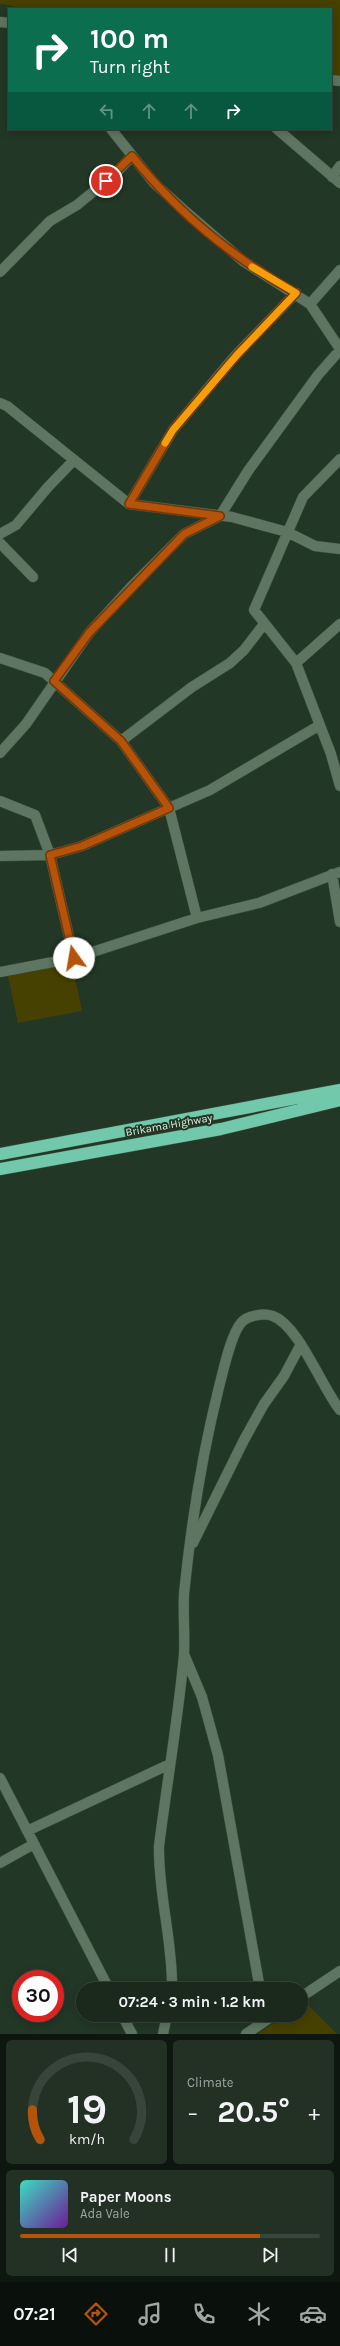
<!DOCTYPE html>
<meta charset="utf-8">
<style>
:root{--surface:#1a291c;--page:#233125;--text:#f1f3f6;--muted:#9fa6a3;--line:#38453b;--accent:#b45309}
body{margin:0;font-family:Karla,sans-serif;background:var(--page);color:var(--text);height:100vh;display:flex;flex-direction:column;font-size:15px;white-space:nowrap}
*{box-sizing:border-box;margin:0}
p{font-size:13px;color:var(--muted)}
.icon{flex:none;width:22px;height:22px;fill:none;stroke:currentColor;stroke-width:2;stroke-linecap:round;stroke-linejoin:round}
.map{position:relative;height:2034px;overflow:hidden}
.sheet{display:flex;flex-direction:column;gap:6px;padding:6px;background:#0e170f;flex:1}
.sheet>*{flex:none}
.guide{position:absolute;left:8px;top:8px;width:324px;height:122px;border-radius:0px;box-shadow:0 2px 10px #0003,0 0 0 1px var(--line);background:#0b6e4f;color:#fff;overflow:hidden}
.speed{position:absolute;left:12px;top:1970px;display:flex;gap:8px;font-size:20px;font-weight:700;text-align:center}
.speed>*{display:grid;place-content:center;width:52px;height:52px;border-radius:50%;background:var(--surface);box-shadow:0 2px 10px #0003,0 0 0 1px var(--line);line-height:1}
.speed .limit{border:6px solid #d22;background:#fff;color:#111}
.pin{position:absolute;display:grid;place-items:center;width:34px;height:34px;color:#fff;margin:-17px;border:2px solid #fff;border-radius:50%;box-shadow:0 1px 4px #0007}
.me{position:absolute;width:44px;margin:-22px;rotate:347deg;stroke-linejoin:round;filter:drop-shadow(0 0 3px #0008)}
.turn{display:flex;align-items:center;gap:14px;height:84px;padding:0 16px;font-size:18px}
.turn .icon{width:52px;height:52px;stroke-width:2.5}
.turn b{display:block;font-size:28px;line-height:34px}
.lanes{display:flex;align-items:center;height:38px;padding:0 16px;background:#0003;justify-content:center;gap:20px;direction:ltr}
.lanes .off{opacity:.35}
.big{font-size:30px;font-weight:700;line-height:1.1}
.sheet .tile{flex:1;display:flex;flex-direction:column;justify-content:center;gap:6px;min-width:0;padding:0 14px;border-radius:6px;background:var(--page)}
.sheet .dial{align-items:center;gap:0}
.dial svg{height:104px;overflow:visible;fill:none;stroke:var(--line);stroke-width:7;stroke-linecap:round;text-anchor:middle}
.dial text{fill:var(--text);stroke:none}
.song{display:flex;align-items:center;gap:12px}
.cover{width:48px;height:48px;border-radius:6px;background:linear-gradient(135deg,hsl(170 70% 55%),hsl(280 70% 35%))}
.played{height:4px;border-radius:2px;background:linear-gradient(90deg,var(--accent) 80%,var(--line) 80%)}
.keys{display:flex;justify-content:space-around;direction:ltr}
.heat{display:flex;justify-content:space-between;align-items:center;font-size:22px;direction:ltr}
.sheet .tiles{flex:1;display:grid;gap:6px;grid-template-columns:1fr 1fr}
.tile:last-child{grid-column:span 2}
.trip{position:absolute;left:76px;top:1982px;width:232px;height:40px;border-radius:20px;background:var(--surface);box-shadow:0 2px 10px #0003,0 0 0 1px var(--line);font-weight:700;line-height:40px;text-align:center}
.dock{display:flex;height:64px;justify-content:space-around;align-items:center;background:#0a100b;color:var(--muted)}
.dock .icon{width:28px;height:28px}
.dock .active{color:var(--accent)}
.dock b{font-size:18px;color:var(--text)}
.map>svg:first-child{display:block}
</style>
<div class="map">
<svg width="340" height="2034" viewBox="0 0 340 2034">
<rect width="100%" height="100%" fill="#223725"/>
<path fill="#464100" d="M0,0H340V78L331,76V9H28L0,4Z
M72,963L82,1011L18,1023L8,976Z
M305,2002L337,2034H257L286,2015H301V2005Z"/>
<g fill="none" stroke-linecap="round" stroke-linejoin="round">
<defs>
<path id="minor" d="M0,22L9,23
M331,80L340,81
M111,129L154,183L184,210L243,261L310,304L340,349
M277,129L340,183
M332,177L340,166
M0,272L50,221L77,205L115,174L132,156
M310,304L340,270
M0,403L7,406L129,504L232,517L287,532L315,546L340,549
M340,459L303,497L254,610L296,663L331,754L340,786
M129,504L173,430L235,356L296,293
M0,534L16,525L48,487L74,460
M0,543L33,577
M0,658L45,673L121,741L169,808L197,918
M296,663L340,624
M121,741L192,687L230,663L244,650L264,624
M0,753L26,724L89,633L130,588L184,534L220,516L248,471L318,375L340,350
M0,801L35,815L50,855L74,958
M0,856L50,855L82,846L210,790L320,725
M332,874L340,922
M0,972L74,958L197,918L259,903L340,872
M193,1543L244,1440L264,1404L284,1376L301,1344
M184,1654L202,1697L218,1755L260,1989
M0,1778L109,1989
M27,1831L170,1764
M0,1863L34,1844
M172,1989C173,1941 158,1894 159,1846C167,1783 178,1719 184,1655C185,1635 183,1614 184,1594C191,1524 202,1455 219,1387C223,1372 231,1334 241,1323C247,1315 264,1313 273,1316C299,1326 321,1386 340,1410
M301,1997L340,1971
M122,2015L132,2034
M163,2034L167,2015
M246,2034L274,2015"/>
<path id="highway" d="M0,1154L340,1090
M0,1169L221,1129L340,1100"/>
</defs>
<use href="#minor" stroke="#415444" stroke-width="11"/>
<use href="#highway" stroke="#415444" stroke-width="13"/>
<use href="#minor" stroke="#5e7661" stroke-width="10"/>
<use href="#highway" stroke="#72c8aa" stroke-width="12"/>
</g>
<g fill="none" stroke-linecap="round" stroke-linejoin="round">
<defs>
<path id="route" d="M74,958L50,855L82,846L169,808L121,741L54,681L89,633L184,534L220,516L129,504L173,430L236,356L296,293C235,259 177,212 132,156L106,181"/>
</defs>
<use href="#route" stroke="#753606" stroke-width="10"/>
<use href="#route" stroke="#b45309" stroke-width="7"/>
<path stroke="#f59e0b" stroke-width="7" d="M165,443L173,430L236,356L296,293L252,267"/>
</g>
<g text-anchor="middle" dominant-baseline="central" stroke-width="4" stroke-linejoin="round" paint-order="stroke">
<g font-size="11" fill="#e0eee2" stroke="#223725">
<text transform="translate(169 1125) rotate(-10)">Brikama Highway</text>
</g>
</g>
</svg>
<div class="speed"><div class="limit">30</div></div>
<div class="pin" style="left:106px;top:181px;background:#d93025"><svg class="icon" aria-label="arrive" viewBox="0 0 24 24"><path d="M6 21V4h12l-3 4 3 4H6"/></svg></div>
<svg class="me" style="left:74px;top:958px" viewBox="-20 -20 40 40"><circle r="19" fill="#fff"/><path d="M0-13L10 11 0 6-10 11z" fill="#b45309"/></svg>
<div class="trip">07:24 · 3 min · 1.2 km</div>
<div class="guide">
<div class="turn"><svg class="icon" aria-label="right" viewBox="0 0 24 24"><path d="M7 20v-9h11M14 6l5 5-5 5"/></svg><div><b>100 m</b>Turn right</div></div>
<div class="lanes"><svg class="icon off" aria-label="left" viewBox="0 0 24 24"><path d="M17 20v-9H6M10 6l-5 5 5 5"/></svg><svg class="icon off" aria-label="ahead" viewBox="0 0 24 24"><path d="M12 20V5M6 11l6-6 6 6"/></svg><svg class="icon off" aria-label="ahead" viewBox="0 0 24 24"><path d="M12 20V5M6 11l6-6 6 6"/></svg><svg class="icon" aria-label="right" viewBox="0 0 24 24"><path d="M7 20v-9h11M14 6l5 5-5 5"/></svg></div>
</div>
</div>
<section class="sheet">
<div class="tiles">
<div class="tile dial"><svg viewBox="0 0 100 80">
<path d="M14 69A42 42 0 1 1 86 69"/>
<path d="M14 69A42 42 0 0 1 8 46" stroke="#b45309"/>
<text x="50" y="56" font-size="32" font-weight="700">19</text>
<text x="50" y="72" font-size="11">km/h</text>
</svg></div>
<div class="tile"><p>Climate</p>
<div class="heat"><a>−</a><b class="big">20.5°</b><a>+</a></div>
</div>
<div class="tile">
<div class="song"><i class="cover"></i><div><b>Paper Moons</b><p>Ada Vale</p></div></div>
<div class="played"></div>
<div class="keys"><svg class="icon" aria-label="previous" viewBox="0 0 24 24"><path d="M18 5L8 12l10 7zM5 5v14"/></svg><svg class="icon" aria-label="pause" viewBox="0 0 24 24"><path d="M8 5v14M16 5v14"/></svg><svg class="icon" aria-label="next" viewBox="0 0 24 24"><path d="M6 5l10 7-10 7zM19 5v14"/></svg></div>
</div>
</div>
</section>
<nav class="dock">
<b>07:21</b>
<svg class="icon active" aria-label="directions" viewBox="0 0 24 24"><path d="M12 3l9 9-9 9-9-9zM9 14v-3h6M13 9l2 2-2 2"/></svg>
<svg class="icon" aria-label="music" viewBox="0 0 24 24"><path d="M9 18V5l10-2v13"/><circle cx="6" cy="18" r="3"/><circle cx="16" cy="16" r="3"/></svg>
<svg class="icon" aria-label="phone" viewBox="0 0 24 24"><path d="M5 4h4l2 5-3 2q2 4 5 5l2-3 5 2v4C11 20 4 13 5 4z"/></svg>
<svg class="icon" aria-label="climate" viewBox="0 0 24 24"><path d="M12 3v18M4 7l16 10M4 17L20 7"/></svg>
<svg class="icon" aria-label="car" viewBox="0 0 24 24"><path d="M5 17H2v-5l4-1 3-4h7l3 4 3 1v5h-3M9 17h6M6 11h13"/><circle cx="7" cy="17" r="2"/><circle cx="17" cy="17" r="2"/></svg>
</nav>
